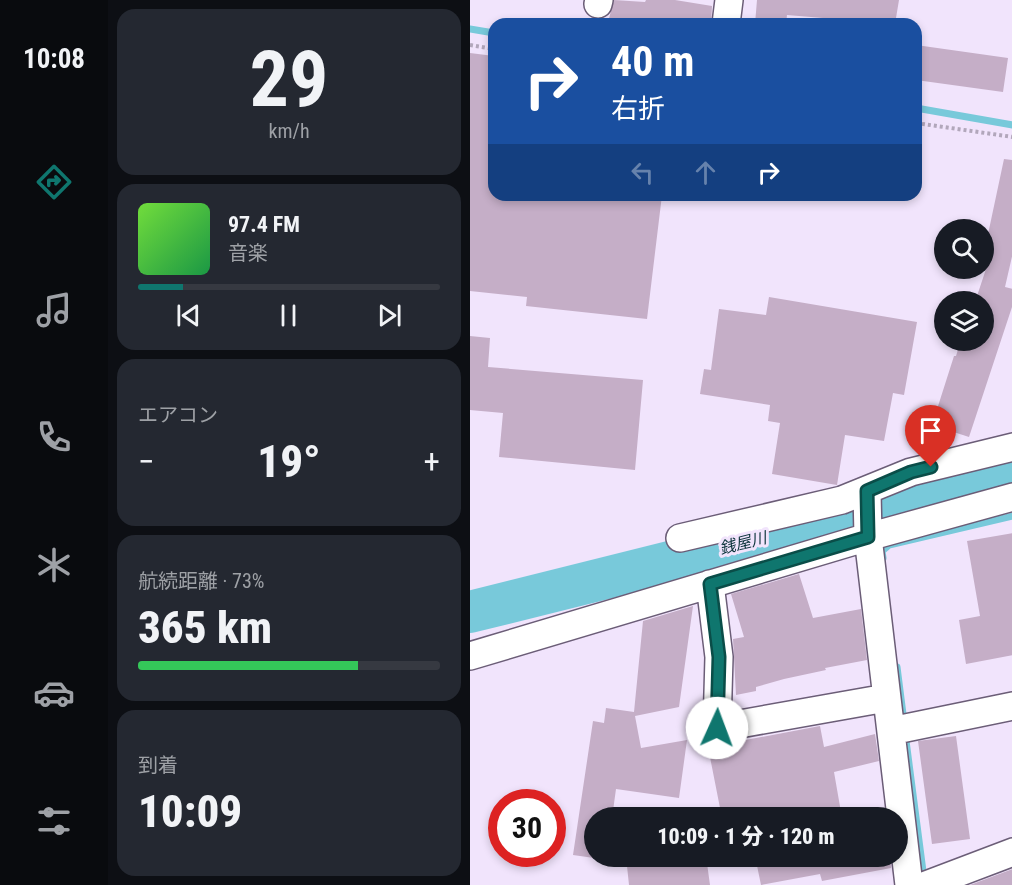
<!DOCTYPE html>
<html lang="ja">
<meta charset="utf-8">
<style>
:root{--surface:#171b24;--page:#242831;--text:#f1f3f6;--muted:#9ea1a6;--line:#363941;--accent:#0f766e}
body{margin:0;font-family:"Roboto Condensed","Noto Sans JP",sans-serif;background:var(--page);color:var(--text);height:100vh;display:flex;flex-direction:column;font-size:22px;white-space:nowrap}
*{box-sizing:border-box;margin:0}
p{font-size:20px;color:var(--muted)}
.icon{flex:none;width:33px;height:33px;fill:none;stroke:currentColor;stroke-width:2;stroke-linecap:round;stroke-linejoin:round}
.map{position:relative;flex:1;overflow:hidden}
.drawer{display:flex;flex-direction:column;gap:9px;padding:9px;background:#0d0f14;width:362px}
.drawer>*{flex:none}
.top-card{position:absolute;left:18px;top:18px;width:434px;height:183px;border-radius:18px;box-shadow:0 3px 9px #0003;background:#1a4fa0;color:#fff;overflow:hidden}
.tools{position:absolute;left:464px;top:219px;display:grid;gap:12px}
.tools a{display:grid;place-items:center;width:60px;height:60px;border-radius:50%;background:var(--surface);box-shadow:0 3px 9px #0003;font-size:30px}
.speed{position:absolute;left:18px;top:789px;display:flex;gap:12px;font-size:30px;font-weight:700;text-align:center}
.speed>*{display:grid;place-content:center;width:78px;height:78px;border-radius:50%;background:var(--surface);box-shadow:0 3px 9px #0003;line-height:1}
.speed .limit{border:9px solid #d22;background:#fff;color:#111}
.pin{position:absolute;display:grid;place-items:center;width:51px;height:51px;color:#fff;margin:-62px -26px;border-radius:50% 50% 50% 0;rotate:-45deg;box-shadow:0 0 6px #0007}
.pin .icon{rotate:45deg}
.me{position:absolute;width:66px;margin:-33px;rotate:2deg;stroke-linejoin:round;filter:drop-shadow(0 0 4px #0008)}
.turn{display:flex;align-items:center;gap:21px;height:126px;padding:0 24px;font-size:27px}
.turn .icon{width:78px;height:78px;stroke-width:2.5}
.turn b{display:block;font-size:42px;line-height:51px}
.lanes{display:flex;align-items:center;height:57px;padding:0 24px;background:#0003;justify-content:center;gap:30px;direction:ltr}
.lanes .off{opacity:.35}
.big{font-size:45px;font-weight:800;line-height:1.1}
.drawer .tile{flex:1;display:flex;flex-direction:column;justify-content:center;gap:9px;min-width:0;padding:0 21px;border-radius:18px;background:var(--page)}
.drawer .dial{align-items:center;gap:0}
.dial b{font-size:78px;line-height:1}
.song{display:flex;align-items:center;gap:18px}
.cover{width:72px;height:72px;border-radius:9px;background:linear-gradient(135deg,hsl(100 70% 55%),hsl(140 70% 35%))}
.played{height:6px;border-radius:3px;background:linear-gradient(90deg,var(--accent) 15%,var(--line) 15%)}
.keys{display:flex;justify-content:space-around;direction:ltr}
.heat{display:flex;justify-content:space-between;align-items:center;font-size:33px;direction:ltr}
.charge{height:9px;border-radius:4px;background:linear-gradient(90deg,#34c759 73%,var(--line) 0)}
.trip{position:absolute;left:114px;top:807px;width:324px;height:60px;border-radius:30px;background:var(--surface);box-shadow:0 3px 9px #0003;font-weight:800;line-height:60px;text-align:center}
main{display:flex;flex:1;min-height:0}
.menu{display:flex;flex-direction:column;width:108px;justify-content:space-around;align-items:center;background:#090b0e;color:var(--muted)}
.menu .icon{width:42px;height:42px}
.menu .current{color:var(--accent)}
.menu b{font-size:27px;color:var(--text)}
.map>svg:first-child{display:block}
</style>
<main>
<nav class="menu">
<b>10:08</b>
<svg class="icon current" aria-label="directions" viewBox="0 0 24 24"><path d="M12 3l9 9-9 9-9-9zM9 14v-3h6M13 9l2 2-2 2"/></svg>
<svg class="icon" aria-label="music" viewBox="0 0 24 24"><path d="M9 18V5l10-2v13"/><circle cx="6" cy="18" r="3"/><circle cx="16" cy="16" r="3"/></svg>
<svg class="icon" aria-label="phone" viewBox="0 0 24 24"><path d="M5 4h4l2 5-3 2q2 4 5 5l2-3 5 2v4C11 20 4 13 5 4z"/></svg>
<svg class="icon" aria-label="climate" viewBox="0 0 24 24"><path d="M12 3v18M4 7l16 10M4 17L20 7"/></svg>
<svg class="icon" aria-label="car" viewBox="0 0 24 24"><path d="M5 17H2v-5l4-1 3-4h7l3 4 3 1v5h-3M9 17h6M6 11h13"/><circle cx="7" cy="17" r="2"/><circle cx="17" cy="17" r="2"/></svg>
<svg class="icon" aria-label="filters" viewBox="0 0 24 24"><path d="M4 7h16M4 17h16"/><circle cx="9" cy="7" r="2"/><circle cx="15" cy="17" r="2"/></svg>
</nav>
<section class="drawer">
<div class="tile dial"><b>29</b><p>km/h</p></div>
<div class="tile">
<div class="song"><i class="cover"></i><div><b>97.4 FM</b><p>音楽</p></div></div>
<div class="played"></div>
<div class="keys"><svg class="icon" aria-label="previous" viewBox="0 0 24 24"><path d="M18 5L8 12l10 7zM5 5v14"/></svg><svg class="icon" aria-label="pause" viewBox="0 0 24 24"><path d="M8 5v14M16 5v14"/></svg><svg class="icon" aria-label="next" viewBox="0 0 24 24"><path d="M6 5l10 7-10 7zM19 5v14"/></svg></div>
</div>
<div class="tile"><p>エアコン</p>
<div class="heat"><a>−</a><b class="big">19°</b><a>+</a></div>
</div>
<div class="tile"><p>航続距離 · 73%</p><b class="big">365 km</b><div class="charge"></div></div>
<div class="tile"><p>到着</p><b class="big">10:09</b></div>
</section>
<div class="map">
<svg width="543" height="885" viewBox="0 0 543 885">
<rect width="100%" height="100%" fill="#f1e4fc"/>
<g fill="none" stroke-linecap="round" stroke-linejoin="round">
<path stroke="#78c9da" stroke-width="7" d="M0,29L24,33
M446,108L543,125
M413,558L412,551L419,545L543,516
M427,667L434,722
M435,733L454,879"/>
<path stroke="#78c9da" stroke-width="42" d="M0,612L424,506L440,491L543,468"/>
</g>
<path fill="#c5aec7" d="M144,0L175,2L176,0H205L242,6L241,24H156L138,22Z
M287,0H429L425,24L317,15L316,24H285Z
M446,45L538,58L533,92L446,80Z
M0,53L24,56V195H192L177,319L56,306L57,297L0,291Z
M534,159L543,160V252L535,287L543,289V304L499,437L462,425L484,356H486L491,340H513V302H505L521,254L514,253Z
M299,297L447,322L434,395L423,393L414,441L375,435L367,485L302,474L310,423L298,421L300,405L230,394L234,369L241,370L249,309L296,315Z
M0,336L20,338L18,367L173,380L165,470L29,457L33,413L0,410Z
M543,533V655L496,664L489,620L510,616L497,541Z
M329,574L343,618L391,609L397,660L355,668L356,670L314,679L286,687V691L266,695L263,639L274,637L261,594Z
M223,606L209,707L165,716L171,748L217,740L209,798L146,789L142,818H124V858L103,855L123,721L134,723L136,708L164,712L173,621Z
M350,726L354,747L405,734L409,761L364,772L372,818H252L238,747Z
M486,736L500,839L462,844L448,741Z
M236,856L240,885H159L157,866Z
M285,856H420L421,868L352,881L350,874L291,885Z
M543,869V885H500Z"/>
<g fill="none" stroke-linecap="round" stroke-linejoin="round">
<defs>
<path id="minor" d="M128,4L129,0
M256,24L259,0
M397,491L398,537L439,885
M210,538L372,500L441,472L543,447
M240,584L249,657L247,728L416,698
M0,656L398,537L543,497
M421,731L543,706
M456,885L543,852"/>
</defs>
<use href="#minor" stroke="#6b5d77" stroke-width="30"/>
<path stroke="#b2a7bb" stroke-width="4" stroke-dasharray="3 3" stroke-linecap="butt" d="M0,45L24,49
M446,123L543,137"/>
<use href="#minor" stroke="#fff" stroke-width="27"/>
</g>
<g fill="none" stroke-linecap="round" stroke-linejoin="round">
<defs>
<path id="route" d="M247,728L249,657L240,584L398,537L397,491L441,472L461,467"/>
</defs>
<use href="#route" stroke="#0a4d48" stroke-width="15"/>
<use href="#route" stroke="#0f766e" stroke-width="10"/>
</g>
<g text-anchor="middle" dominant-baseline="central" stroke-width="6" stroke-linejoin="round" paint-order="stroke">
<g font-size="16" font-style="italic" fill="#0b333a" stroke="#f1e4fc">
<text transform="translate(273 543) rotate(-14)">銭屋川</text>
</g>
</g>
</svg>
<div class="tools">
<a><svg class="icon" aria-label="search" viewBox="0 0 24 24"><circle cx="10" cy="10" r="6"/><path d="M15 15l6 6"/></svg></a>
<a><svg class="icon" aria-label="layers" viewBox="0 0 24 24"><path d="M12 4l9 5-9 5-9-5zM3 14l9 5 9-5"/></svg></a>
</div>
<div class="speed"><div class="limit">30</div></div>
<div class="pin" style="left:461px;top:467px;background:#d93025"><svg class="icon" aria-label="arrive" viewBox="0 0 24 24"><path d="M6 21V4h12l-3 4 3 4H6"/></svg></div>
<svg class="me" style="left:247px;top:728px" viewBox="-20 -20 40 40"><circle r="19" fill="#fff"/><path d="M0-13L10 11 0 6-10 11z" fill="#0f766e"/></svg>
<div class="trip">10:09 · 1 分 · 120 m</div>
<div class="top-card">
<div class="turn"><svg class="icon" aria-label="right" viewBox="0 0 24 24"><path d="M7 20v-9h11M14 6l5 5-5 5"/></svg><div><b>40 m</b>右折</div></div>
<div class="lanes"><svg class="icon off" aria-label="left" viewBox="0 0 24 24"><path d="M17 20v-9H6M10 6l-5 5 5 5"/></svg><svg class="icon off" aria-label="ahead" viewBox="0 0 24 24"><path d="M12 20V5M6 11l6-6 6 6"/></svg><svg class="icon" aria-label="right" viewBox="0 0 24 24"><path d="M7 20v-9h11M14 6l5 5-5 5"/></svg></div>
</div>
</div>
</main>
